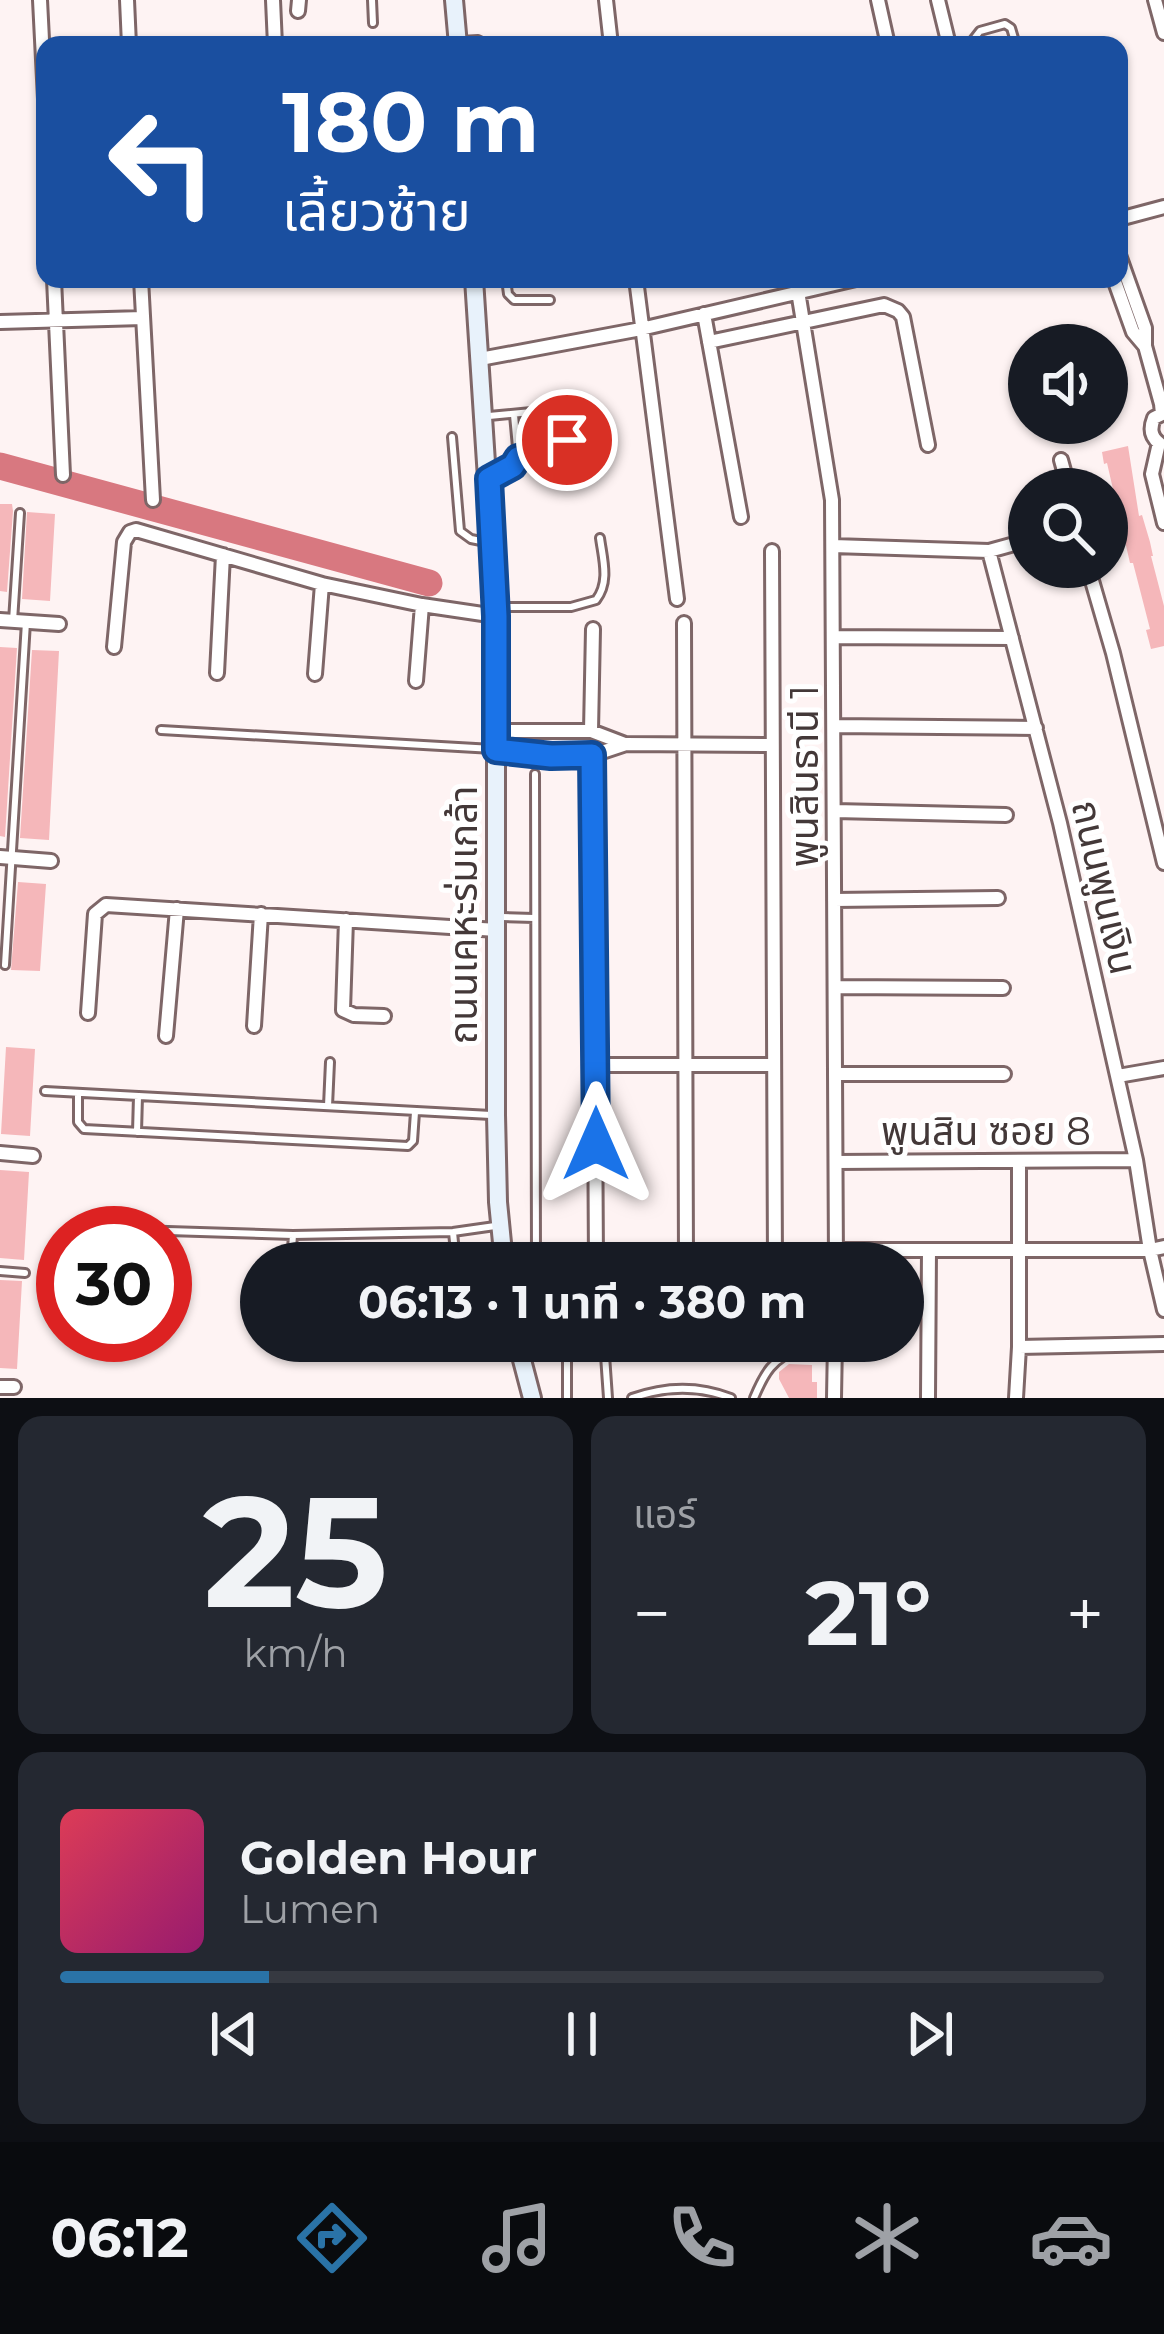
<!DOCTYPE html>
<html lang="th">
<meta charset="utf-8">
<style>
:root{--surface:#171b24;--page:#242831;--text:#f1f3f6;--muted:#9ea1a6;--line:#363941;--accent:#2a73a7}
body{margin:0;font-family:Montserrat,"Noto Sans Thai",sans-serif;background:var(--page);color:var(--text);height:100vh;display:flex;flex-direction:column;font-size:45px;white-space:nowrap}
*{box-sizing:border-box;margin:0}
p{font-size:39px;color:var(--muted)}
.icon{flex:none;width:66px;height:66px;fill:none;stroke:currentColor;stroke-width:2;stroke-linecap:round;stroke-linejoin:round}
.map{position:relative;height:1398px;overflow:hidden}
.side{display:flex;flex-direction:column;gap:18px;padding:18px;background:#0d0f14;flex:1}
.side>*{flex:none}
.banner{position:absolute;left:36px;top:36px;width:1092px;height:252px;border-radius:24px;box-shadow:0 3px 9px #0004;background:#1a4fa0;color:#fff;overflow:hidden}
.fabs{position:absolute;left:1008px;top:324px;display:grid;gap:24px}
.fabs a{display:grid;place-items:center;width:120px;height:120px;border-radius:50%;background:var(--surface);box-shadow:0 3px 9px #0004;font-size:60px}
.speed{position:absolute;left:36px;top:1206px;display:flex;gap:24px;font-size:60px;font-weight:700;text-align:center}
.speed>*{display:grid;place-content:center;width:156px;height:156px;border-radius:50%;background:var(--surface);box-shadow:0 3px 9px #0004;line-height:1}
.speed .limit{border:18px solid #d22;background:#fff;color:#111}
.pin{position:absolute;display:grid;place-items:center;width:102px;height:102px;color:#fff;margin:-51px;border:6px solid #fff;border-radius:50%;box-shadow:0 3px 12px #0007}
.me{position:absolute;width:132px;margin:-66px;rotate:0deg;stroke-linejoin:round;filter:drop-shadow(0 0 9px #0008)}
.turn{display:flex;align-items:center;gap:42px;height:252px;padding:0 48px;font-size:54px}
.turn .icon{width:156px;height:156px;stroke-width:2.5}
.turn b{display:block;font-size:84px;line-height:102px}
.big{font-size:90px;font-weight:700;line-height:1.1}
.side .card{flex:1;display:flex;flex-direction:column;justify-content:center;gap:18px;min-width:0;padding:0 42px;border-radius:24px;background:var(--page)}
.side .dial{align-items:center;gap:0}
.dial b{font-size:156px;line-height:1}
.song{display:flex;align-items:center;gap:36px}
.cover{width:144px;height:144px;border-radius:18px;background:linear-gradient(135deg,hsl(350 70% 55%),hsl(320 70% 35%))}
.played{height:12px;border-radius:6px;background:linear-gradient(90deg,var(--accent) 20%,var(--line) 20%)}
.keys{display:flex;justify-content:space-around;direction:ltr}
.heat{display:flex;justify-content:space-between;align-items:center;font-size:66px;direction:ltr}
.side .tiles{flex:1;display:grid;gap:18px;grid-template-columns:1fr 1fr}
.card:last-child{grid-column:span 2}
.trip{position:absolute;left:240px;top:1242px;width:684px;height:120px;border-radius:60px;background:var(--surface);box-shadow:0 3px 9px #0004;font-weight:700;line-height:120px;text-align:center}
.dock{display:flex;height:192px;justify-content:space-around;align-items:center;background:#090b0e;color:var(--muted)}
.dock .icon{width:84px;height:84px}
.dock .on{color:var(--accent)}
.dock b{font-size:54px;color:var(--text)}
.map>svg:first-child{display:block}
</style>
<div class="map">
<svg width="1164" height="1398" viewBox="0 0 1164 1398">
<rect width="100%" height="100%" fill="#fef3f3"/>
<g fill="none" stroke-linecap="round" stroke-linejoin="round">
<path stroke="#d87880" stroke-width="27" d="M0,466L429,583"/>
</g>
<path fill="#f5b7ba" d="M1128,446L1139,516L1142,515L1150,542L1153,556H1151L1164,606V646L1151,649L1146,630L1150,629L1140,590L1133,563H1130L1107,463L1104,464L1102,452Z
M0,504H12L13,511L7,592L0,591Z
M27,512L55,514L50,601L22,599Z
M0,647L17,648L5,837L0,836Z
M32,650L59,651L49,840L20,838Z
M18,882L46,884L40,971L11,970Z
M6,1047L35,1049L30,1136L1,1134Z
M0,1170L29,1172L24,1260L0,1258Z
M0,1280L22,1281L17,1369L0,1368Z
M789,1364L812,1365V1382H817V1398H789L779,1379V1372Z"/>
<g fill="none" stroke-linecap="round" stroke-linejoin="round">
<defs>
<path id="lane" d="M372,0L373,23
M461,41L478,40L488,45
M974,45L973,40L980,31L1005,24L1011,28L1016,45
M506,279L508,294L514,300H550
M514,415L518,458
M489,416L552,410C566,416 574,433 563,445L518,458L513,466L490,479
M452,437L460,531L471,539L491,543
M499,607H571L596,600C610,582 603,560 600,538
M13,621L20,513
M161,730L493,749
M535,774L536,1263
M502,917L534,918
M5,965L26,622
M45,1091L491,1115
M78,1093V1122L84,1129L408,1146L413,1141L415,1112
M328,1106L330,1062
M137,1132L138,1096
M136,1230L293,1235
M453,1232L456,1263
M291,1263L293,1235L453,1232L495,1226
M0,1271L25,1273
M604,1341L608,1398
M567,1398V1341
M632,1398C665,1386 698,1385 731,1398
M754,1398C764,1374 773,1357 799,1350"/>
<path id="street" d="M40,0L45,99
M127,0L129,45
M273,0L275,45
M606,0L611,45
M878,0L888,45
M938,0L949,45
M1155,0L1164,33
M298,11L299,0
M1119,219L1164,207
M1119,255L1145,328V346L1161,404L1162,414L1154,418C1150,428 1150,436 1159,443L1152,474L1164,523
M54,279L63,475
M141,279L153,500
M636,279L677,599
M796,279L832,500L836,1263
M1114,279L1133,332L1144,345
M704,314L741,517
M0,322L143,318
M709,342L884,305L898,311L903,317L928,445
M480,359L641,329L856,279
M1061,460L1069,489
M833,546L989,551L1029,540
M772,551L775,1263
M989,551L1060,823L1136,1160L1150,1250L1164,1310
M1088,567L1113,653L1164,863
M0,620L59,624
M684,623L686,1263
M834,637L1012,638
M114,647L124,542L130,532L136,530L322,584
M217,673L223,555
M315,674L322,584L422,605L496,616
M416,681L422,605
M835,726L1036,728
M496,731H591L625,744
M591,731L593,629
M497,750L551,756L593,755L626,744L772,745
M593,755L596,1263
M835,811L1006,815
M0,857L51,861
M834,900L998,898
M346,920L343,1010L354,1015L384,1016
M835,987L1003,988
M88,1013L95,914L106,905L497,930
M254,1026L261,914
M166,1036L177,909
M595,1065H774
M836,1074H1004
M1118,1076L1164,1068
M0,1153L33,1156
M836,1162L1136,1160
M836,1250H1150L1164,1247
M1019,1347L1164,1344
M0,1387H14
M834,1398L835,1341
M928,1398L929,1250
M1016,1398L1019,1347V1161"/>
<path id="secondary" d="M454,0L458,45
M474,279L496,616V1115L498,1202L504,1263
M517,1341L532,1398"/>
</defs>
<use href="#lane" stroke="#7e6667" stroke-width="12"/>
<use href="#street" stroke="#7e6667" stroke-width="18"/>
<use href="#secondary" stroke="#7e6667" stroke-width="22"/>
<use href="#lane" stroke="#fff" stroke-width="6"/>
<use href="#street" stroke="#fff" stroke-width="12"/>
<use href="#secondary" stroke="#e8f2fb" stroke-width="16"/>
</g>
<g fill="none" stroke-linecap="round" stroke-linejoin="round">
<defs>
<path id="route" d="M567,440L556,448L518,458L513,466L489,479L496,616V750L551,756L592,755L596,1144"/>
</defs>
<use href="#route" stroke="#114b97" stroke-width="30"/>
<use href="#route" stroke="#1a73e8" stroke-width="21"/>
</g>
<g text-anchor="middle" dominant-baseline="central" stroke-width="10" stroke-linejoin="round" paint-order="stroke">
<g font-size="39" fill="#433838" stroke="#fff">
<text transform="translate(804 776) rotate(-90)">พูนสินธานี 1</text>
<text transform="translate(1105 887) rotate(77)">ถนนพูนเงิน</text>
<text transform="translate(463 915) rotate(-90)">ถนนเคหะร่มเกล้า</text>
<text x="986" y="1131">พูนสิน ซอย 8</text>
</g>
</g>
</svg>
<div class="fabs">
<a><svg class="icon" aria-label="sound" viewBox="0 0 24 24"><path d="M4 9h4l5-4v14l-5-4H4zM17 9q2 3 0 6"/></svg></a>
<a><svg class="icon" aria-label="search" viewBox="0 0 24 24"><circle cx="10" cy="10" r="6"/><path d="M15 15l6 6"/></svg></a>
</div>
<div class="speed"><div class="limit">30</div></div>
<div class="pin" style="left:567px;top:440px;background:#d93025"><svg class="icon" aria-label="arrive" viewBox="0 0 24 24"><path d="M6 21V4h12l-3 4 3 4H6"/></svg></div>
<svg class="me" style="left:596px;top:1144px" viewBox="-20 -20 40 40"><path d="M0-17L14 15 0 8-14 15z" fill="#1a73e8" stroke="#fff" stroke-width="4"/></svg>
<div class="trip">06:13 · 1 นาที · 380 m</div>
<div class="banner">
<div class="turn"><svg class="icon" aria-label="left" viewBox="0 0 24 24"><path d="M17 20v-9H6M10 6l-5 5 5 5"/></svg><div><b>180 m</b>เลี้ยวซ้าย</div></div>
</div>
</div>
<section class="side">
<div class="tiles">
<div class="card dial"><b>25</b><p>km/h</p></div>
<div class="card"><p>แอร์</p>
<div class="heat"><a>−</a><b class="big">21°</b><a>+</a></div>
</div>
<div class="card">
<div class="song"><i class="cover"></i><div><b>Golden Hour</b><p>Lumen</p></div></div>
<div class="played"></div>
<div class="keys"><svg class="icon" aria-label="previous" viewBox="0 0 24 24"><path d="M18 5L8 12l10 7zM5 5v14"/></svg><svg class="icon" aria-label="pause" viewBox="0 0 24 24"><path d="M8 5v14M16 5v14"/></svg><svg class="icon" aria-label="next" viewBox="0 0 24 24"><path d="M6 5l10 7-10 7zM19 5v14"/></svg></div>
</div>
</div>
</section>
<nav class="dock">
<b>06:12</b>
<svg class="icon on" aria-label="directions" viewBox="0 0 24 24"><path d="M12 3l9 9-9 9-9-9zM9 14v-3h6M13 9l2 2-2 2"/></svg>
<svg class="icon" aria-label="music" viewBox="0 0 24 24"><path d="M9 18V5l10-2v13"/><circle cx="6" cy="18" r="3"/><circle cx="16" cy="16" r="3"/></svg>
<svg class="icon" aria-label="phone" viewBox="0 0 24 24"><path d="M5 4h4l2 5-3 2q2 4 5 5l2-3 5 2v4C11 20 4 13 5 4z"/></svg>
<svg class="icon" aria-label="climate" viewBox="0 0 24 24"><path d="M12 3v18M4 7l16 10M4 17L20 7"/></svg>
<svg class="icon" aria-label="car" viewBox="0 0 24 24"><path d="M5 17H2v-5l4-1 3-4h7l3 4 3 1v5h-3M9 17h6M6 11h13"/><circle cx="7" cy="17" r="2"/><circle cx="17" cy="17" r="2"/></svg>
</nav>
